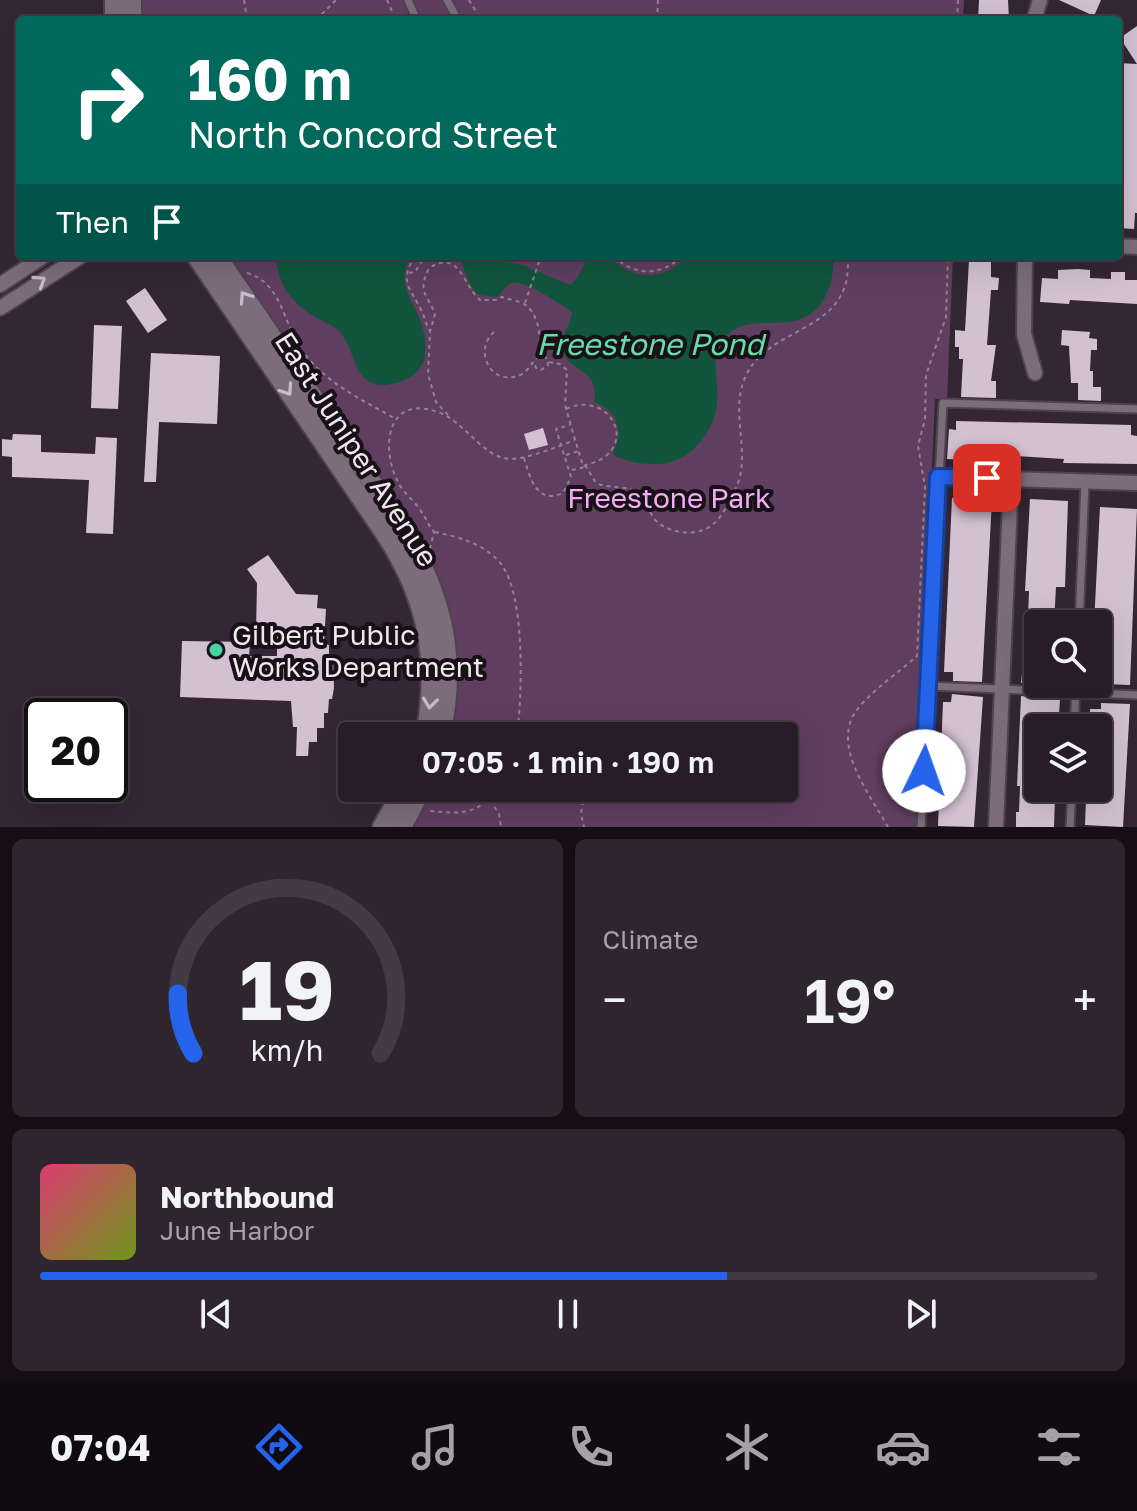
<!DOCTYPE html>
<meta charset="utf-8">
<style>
:root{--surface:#271c27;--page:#2f252f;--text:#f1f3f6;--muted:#a4a1a7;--line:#433a44;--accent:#2563eb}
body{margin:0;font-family:"Golos Text",sans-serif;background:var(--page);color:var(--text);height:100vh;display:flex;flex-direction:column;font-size:30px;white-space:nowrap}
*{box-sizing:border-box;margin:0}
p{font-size:26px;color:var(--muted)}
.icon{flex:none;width:44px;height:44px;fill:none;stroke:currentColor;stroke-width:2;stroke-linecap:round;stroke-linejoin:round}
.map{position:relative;height:827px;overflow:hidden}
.sheet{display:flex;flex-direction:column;gap:12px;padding:12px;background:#150f15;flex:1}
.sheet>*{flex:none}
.top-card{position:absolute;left:16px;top:16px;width:1106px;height:244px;border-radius:8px;box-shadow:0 8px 32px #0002,0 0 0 2px var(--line);background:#00695c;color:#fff;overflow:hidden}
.buttons{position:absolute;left:1024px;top:610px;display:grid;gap:16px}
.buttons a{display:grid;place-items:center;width:88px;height:88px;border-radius:8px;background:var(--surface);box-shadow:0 8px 32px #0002,0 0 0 2px var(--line);font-size:40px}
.speed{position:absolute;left:24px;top:698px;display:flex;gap:16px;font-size:40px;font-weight:700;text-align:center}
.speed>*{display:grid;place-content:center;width:104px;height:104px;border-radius:50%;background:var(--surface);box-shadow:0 8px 32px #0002,0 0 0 2px var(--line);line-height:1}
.speed .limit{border:4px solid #111;border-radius:12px;background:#fff;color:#111}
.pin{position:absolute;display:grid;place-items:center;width:68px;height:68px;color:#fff;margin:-34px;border-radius:16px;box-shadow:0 4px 12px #0006}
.me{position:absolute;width:88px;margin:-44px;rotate:3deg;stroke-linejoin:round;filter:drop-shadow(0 0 6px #0008)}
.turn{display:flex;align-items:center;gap:28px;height:168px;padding:0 40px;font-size:36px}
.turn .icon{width:104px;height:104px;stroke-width:2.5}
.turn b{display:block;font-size:56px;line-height:68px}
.then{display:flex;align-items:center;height:76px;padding:0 40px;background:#0003;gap:16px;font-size:30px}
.big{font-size:60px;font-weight:600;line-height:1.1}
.sheet .card{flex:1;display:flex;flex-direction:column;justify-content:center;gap:12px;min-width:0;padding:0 28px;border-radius:12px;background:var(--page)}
.sheet .dial{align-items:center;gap:0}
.dial svg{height:208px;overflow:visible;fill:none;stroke:var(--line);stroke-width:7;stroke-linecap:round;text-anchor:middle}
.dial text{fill:var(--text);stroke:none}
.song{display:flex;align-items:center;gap:24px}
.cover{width:96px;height:96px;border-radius:12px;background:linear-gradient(135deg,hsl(340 70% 55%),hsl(80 70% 35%))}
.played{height:8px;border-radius:4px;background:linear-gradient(90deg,var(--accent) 65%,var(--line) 65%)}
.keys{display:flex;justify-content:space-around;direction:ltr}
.heat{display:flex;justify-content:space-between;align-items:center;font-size:44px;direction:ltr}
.sheet .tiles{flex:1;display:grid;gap:12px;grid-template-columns:1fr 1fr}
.card:last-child{grid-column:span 2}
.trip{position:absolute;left:338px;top:722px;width:460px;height:80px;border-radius:8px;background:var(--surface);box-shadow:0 8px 32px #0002,0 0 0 2px var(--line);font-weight:600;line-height:80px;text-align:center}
.tab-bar{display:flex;height:128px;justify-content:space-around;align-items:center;background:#100b10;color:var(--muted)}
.tab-bar .icon{width:56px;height:56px}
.tab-bar .active{color:var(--accent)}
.tab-bar b{font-size:36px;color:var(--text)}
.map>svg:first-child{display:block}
</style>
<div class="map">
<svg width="1137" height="827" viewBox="0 0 1137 827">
<rect width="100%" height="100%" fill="#342634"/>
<path fill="#603e60" d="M140,0H964L963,20H140Z
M224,256H953L947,399H935L916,827H409L431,788H784V736H447L446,612Z"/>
<path fill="#11553d" d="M276,256H411C390,291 428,310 425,348C425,355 425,361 421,366C416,375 406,381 396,383C352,394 359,355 340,332C335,326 326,323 319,319C294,306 277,285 276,256Z
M459,256H498L505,262L520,264L570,285C579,279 582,265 590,256H609C631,281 665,282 687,256H833C834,273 831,288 822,302C796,339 756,310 728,334C707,352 720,380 717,403C714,433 689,463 659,464C642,464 627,463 612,454C625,432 618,411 594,402C601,368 568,373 563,350C560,337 571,324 572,312C562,305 523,278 511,283C506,285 502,293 497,297L479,295L471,287Z"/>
<path fill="#d3c1d3" d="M979,0H1008L1009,20H978Z
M1059,0H1101L1094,16Z
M1137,26V213H1135L1134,229L1118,228V63L1137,64L1120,38Z
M969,260L991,261V277L999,278L998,290H991L987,345H996L991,381H996V398L961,397L963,359H959V347H955V330L965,331Z
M1078,269L1090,270V278L1111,279V272H1125V280H1137V304L1070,300L1069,304L1040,302L1042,278L1058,279V270Z
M145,288L167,320L148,333L126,301Z
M94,325L122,326L118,409L91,408Z
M1062,330L1090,332L1089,338L1097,339V350H1091L1090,371H1093V387H1101V401L1078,400V383H1071L1069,346L1061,345Z
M151,353L220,356L217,424L159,422L156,482H144Z
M956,421L1131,425V435L1137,436V464L1063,463L1064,459L1014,456V462L947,459L949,429L956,430Z
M543,428L548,445L529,450L524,434Z
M13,434L41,435V452L95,454L96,437L117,438L113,534L86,533L89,480L12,477V457L2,456V439L12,440Z
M952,498L992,500L982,682L953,681V672H944Z
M1030,499L1068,501L1065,587H1056L1054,624H1038V684L1021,683L1026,635H1023L1024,617H1028L1029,591H1025Z
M1100,507L1137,509L1130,685L1102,684V677H1098V624H1094Z
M268,555L296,594L318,595L317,608L326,609L324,644L329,645V659H333L334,688L332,699H329L328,713H324V728H317V742H309L308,756H296L297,727H293L291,701L180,697L182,641L250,642L249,656H277V632H256L257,583L247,569Z
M952,694L983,697L974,827L938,826L943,702H951Z
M1021,696L1060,700L1058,728H1038V789L1045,790V796L1055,797L1054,827H1016V812H1019L1020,786H1017Z
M1101,703L1130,704L1123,827L1085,825L1086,799L1096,800L1098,788L1099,735L1098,728H1089L1090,709H1101Z"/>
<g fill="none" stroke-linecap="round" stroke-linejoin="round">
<defs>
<path id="service" d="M408,0L417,20
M447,0L458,20
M1079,624L1085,482
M929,686L1137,695
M1074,728L1076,684
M921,827L943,403L1137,409
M1070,827L1072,788"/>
<path id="minor" d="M1034,20L1040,0
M1118,246L1137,247
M1025,256L1024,334L1035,373
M0,285L44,256
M0,308L81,256
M938,477L1137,483
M996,827L1011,479"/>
<path id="tertiary" d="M132,0V20
M114,20V0
M196,256L381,528C426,594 440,657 425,736
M217,256C256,313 295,370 334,427C403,529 470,603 441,736
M382,827L404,788
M402,827L423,788"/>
</defs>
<use href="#service" stroke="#4f434f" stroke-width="11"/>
<use href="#minor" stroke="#4f434f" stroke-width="18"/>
<use href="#tertiary" stroke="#4f434f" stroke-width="22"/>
<path stroke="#908490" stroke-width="2" stroke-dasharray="4 4" stroke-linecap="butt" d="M244,0L247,20
M387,0L396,20
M469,0L481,20
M316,20L336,0
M657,20L658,0
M957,20L958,0
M415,256C398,283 411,288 422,312C425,318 426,325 430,331
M614,256C634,277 662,276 682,256
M247,273C281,282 283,322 300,347C323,382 359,398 394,418
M409,273L415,272L423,259L421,256
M525,303L541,256
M494,332C474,349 489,385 517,376C529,373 531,361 540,356L547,358L548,365L541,370L536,368L534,362
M549,362L560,364L567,370L565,405C571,426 577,446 583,466C591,463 601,461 607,455C633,431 602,392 566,409
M448,415L436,402L428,374L430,332L435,314C427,293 417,293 429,268C460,249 462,284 480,300H496L502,297C510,300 521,301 527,306C540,318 542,341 537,357
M566,455L579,451
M524,458C530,477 536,505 563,493L571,477L556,429L570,425
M585,465L596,483C609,489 623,485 637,492C648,499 647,508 653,517C662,531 688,536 703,530C715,526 722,515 728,504C732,496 738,486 740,476C747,444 732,412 744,380C763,331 829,334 845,286C848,277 848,266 848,256
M572,470L585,467
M435,532C459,537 485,544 501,564C526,596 522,697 517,736
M430,549L434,532C428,525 426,518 421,511C414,500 403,493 398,482C380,447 387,394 438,412C463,421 480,452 503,458C520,463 558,446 575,440
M584,793L581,814L584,827
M490,800L499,814L501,827
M430,811C467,814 473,815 502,788
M888,827C871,796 831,747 856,711C872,690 898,673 917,656L925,487L918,446L925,419L926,375L946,317L948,256"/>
<use href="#service" stroke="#7d6d7c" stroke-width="7"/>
<use href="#minor" stroke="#7d6d7c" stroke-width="14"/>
<use href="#tertiary" stroke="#7d6d7c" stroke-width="18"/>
</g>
<defs><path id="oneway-chevron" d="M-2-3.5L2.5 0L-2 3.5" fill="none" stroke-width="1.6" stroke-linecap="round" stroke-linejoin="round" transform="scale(2)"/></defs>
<g stroke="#c8bcc7">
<use href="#oneway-chevron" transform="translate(40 281) rotate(-33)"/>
<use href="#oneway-chevron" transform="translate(245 297) rotate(-124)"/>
<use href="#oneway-chevron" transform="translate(287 390) rotate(56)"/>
<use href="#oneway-chevron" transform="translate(430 703) rotate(97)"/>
</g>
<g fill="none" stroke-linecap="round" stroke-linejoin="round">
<defs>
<path id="route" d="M924,771L938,477L987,478"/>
</defs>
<use href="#route" stroke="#184099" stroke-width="20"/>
<use href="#route" stroke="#2563eb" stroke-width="14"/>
</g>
<circle fill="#45d49f" stroke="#181218" stroke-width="3" cx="216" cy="650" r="8"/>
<g text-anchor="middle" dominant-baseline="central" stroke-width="8" stroke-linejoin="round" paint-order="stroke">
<g font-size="28" fill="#f0e7f0" stroke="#181218">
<text transform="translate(357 449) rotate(57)">East Juniper Avenue</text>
</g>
<g font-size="28" fill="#f5abf5" stroke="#181218">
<text x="669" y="497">Freestone Park</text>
</g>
<g font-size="28" fill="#f0e7f0" stroke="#181218" text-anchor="start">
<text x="232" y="634">Gilbert Public<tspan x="232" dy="32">Works Department</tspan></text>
</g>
<g font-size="30" font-style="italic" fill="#66dbab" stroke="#181218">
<text x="650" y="344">Freestone Pond</text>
</g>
</g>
</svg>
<div class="buttons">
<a><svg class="icon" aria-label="search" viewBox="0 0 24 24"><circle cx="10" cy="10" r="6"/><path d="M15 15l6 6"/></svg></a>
<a><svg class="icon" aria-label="layers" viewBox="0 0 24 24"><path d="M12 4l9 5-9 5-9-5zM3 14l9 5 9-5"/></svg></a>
</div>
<div class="speed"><div class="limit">20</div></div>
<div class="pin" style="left:987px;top:478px;background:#d93025"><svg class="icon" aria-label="arrive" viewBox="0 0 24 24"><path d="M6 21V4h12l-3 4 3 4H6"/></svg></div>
<svg class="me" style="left:924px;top:771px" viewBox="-20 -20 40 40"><circle r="19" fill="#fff"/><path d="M0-13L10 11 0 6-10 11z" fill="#2563eb"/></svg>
<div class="trip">07:05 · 1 min · 190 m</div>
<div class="top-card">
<div class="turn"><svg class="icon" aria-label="right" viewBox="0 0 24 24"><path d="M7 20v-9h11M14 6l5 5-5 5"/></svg><div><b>160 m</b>North Concord Street</div></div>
<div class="then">Then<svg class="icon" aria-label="arrive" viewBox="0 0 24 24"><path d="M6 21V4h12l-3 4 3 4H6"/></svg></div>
</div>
</div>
<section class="sheet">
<div class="tiles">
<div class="card dial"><svg viewBox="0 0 100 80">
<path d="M14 69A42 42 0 1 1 86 69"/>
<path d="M14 69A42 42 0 0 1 8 46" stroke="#2563eb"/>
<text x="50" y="56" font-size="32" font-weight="700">19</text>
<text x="50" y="72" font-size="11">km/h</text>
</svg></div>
<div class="card"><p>Climate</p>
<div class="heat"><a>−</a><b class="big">19°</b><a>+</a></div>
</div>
<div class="card">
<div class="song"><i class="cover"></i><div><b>Northbound</b><p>June Harbor</p></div></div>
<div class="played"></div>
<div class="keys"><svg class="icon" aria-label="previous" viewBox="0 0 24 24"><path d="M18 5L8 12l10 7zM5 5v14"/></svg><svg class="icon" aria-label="pause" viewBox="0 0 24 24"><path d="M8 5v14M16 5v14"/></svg><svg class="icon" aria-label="next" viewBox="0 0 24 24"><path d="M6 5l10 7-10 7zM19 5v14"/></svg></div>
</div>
</div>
</section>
<nav class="tab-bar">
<b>07:04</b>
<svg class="icon active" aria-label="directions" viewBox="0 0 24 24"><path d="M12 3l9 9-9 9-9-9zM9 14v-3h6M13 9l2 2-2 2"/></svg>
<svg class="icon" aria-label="music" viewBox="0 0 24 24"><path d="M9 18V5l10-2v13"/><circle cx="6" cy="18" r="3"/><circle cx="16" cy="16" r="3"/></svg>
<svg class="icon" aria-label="phone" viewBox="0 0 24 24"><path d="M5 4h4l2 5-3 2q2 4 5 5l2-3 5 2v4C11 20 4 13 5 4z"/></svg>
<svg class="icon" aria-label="climate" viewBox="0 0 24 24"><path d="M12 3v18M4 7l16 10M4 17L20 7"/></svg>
<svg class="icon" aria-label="car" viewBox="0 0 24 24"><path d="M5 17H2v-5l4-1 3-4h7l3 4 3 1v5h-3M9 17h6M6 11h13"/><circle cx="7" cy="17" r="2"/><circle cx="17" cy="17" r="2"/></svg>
<svg class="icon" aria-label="filters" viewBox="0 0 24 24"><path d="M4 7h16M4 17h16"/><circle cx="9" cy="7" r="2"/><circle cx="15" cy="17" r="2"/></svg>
</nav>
